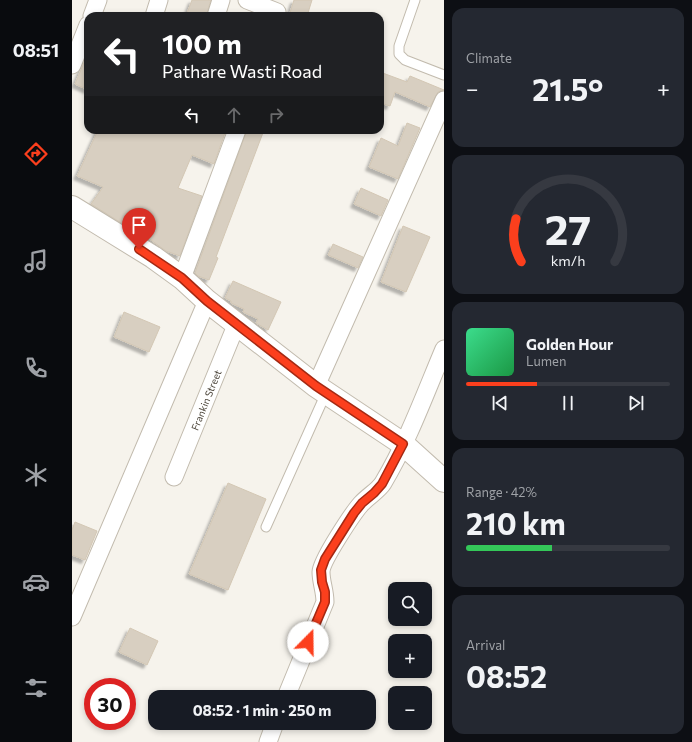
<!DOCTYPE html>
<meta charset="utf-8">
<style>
:root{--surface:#171b24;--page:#242831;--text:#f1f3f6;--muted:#9ea1a6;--line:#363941;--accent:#fc3f1d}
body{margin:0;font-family:Commissioner,sans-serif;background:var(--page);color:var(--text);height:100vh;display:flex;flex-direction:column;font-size:15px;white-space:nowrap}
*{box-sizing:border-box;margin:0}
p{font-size:13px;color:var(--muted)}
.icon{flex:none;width:22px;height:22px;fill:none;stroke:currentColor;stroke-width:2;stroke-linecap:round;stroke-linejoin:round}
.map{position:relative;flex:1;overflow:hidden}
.details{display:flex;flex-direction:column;gap:8px;padding:8px;background:#0d0f14;width:248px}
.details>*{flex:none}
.hud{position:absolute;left:12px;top:12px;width:300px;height:122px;border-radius:12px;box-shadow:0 2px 6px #0003;background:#202124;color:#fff;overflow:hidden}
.tools{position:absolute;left:316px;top:582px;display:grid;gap:8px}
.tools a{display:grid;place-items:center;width:44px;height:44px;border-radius:8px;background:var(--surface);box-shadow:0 2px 6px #0003;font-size:20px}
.speed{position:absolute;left:12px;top:678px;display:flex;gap:8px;font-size:20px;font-weight:700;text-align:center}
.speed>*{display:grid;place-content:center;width:52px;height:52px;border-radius:50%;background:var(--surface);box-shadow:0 2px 6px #0003;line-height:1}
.speed .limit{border:6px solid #d22;background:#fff;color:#111}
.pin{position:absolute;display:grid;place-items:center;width:34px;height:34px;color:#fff;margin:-41px -17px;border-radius:50% 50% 50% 0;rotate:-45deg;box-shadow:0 0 4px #0007}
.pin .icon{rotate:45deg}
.me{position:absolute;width:44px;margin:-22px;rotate:22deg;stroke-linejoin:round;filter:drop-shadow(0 0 3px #0008)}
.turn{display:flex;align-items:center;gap:14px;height:84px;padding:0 12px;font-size:18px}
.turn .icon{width:52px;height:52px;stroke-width:2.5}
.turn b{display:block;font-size:28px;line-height:34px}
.lanes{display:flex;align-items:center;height:38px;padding:0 12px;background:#0003;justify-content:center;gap:20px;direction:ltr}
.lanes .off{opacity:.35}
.big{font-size:30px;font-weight:700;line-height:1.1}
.details .card{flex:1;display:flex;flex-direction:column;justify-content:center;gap:6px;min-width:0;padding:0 14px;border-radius:12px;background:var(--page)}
.details .dial{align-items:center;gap:0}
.dial svg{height:104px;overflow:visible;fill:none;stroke:var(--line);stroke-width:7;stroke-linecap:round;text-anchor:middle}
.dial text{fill:var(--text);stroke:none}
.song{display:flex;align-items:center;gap:12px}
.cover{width:48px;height:48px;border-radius:6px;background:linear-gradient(135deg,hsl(150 70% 55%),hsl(140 70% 35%))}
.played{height:4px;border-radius:2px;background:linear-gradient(90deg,var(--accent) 35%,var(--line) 35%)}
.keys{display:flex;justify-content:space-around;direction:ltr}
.heat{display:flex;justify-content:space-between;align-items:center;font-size:22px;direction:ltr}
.charge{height:6px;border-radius:3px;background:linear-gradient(90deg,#34c759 42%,var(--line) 0)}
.trip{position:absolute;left:76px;top:690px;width:228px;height:40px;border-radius:12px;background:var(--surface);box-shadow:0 2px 6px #0003;font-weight:700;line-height:40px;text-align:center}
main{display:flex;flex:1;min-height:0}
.tabs{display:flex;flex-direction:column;width:72px;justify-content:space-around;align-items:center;background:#090b0e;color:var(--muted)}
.tabs .icon{width:28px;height:28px}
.tabs .selected{color:var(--accent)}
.tabs b{font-size:18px;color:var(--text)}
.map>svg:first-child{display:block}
</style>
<main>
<nav class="tabs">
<b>08:51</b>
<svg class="icon selected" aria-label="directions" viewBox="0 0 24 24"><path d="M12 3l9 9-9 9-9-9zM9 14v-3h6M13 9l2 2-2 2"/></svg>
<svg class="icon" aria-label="music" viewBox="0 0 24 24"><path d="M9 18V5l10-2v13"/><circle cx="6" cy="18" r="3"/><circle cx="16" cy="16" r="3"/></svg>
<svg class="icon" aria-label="phone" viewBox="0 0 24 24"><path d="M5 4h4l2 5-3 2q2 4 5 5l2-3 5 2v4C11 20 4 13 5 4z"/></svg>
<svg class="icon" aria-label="climate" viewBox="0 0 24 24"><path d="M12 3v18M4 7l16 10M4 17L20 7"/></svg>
<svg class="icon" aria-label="car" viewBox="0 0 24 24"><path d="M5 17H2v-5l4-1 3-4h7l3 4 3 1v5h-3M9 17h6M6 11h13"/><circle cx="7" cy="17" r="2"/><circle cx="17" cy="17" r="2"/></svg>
<svg class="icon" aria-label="filters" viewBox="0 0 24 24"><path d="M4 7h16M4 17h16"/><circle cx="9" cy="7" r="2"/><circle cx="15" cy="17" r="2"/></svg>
</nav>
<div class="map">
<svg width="372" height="742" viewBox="0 0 372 742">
<defs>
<filter id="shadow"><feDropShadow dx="-3.5" dy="3.5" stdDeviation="1" flood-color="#0004"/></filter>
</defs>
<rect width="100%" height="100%" fill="#f6f3ec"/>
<path fill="#d8cfc1" stroke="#d3c7b4" filter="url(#shadow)" d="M120,0H139L134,16H114Z
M222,0H240L235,16H217Z
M16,53V90L3,84Z
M308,72L335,82L338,76L372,90L366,92L358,107L323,92L318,106L308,103Z
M335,123L348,128L326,179L297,167L309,138L326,146Z
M26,130H154L142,164L120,155L106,188L130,196L108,256L94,251L68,232L67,234L19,204L31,187L5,176Z
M175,130H192L144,257L146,258L137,280L126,276L123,273Z
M289,188L316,200L309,216L282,204Z
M331,226L358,237L334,292L309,282Z
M261,244L291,257L286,268L256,255Z
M161,281L209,302L196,330L184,323L186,319L171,312L172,309L159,303V301L153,298Z
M52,312L88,327L77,352L42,337Z
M156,483L194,499L156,590L117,574Z
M3,522L25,531L13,560L0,555V530Z
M58,628L86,641L75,665L47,652Z"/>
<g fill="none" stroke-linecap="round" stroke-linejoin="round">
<defs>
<path id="service" d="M343,0L327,46V54L333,60L372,75
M194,527L254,393"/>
<path id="minor" d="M175,0L205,12
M20,16L26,0
M82,16L87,0
M144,16L149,0
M0,65L16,25
M110,278L165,130
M244,386L372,100
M102,477L165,323
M0,617L135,301
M214,697L253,602C253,591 249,582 249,572C249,561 281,513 289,504C296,496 306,491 311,483C336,441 353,394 372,349
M196,742L203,723"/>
<path id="tertiary" d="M0,207L81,257L110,278L135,301L244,386L331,444L372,481"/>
</defs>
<use href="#service" stroke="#c2bbae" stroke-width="11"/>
<use href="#minor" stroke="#c2bbae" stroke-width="19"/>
<use href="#tertiary" stroke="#c2bbae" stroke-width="24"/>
<use href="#service" stroke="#fff" stroke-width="9"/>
<use href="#minor" stroke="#fff" stroke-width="17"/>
<use href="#tertiary" stroke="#fff" stroke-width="22"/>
</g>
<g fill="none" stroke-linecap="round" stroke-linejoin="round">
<defs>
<path id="route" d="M67,249L110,278L135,301L244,386L331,444L310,484L302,493L290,503L282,513L253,559L249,570L250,582L253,592V602L236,642"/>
</defs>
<use href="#route" stroke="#a42913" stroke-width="10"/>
<use href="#route" stroke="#fc3f1d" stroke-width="7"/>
</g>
<g text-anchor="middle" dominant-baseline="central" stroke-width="3" stroke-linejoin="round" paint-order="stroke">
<g font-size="10" fill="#4b4439" stroke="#fff">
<text transform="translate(134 400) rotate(-68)">Frankin Street</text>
</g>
</g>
</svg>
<div class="tools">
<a><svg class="icon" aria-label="search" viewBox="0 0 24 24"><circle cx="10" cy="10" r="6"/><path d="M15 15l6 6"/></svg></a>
<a>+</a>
<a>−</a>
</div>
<div class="speed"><div class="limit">30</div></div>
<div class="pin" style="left:67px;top:249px;background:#d93025"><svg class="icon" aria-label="arrive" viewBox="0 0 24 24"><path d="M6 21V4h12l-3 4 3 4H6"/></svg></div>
<svg class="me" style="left:236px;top:642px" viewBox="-20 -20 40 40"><circle r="19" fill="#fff"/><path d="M0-13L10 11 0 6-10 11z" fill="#fc3f1d"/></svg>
<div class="trip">08:52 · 1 min · 250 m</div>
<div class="hud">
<div class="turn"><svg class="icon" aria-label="left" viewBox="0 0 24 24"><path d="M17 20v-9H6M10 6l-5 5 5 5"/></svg><div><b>100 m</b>Pathare Wasti Road</div></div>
<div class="lanes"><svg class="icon" aria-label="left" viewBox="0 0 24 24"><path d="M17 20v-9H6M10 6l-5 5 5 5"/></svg><svg class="icon off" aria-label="ahead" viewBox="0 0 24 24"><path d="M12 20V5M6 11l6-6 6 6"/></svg><svg class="icon off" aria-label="right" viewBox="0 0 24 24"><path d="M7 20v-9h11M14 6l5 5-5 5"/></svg></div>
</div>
</div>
<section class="details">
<div class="card"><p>Climate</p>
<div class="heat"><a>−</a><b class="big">21.5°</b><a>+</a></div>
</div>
<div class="card dial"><svg viewBox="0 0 100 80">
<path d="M14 69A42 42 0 1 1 86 69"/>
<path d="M14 69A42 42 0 0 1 10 36" stroke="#fc3f1d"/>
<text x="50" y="56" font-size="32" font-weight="700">27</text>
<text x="50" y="72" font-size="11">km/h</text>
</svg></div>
<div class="card">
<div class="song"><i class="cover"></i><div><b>Golden Hour</b><p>Lumen</p></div></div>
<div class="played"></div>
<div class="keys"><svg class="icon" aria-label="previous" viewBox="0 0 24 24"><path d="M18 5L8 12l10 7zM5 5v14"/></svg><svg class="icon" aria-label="pause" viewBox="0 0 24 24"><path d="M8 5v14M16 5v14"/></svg><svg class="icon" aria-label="next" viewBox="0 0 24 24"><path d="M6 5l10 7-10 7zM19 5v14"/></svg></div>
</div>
<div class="card"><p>Range · 42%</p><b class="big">210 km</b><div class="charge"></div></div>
<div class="card"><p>Arrival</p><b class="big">08:52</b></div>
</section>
</main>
